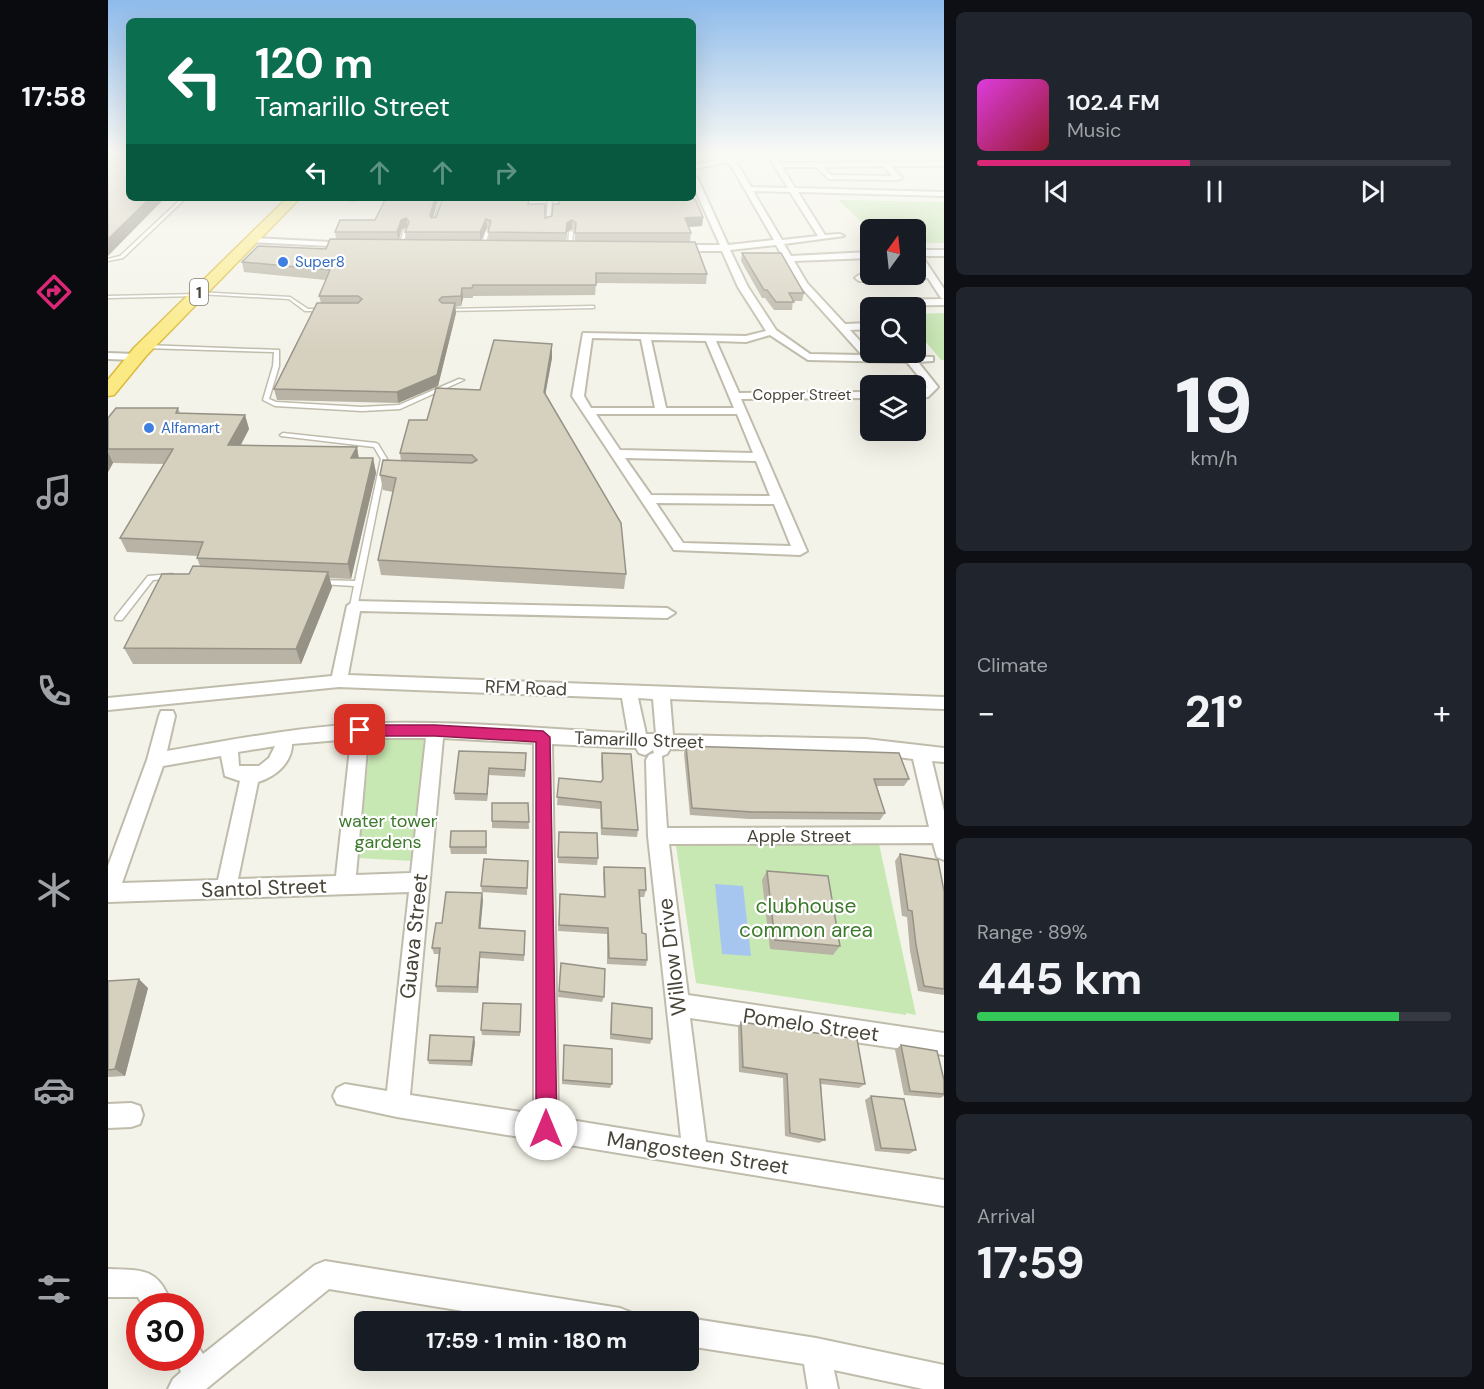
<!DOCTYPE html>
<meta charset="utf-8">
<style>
:root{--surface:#171b24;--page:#20242c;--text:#f1f3f6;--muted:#9ea1a6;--line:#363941;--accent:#db2777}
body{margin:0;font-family:"DM Sans",sans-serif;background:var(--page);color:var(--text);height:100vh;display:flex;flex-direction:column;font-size:22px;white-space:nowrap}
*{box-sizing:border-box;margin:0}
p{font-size:20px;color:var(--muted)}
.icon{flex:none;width:33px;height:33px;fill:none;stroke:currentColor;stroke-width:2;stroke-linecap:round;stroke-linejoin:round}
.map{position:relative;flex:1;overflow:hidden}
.sheet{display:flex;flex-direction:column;gap:12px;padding:12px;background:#0d0f14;width:540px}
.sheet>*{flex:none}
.guide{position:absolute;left:18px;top:18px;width:570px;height:183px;border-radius:9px;box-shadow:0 6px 24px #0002;background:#0b6e4f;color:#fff;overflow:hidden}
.needle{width:39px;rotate:15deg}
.buttons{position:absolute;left:752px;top:219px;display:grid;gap:12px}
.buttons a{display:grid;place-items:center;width:66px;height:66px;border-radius:9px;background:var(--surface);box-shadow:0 6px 24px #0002;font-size:30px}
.speed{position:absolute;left:18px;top:1293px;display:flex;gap:12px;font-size:30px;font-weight:700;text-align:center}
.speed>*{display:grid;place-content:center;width:78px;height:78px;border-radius:50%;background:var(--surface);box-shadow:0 6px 24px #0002;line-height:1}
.speed .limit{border:9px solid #d22;background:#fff;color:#111}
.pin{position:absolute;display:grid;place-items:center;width:51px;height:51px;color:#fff;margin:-26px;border-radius:12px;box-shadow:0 3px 9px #0006}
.me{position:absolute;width:66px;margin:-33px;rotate:0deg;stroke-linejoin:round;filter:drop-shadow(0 0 4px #0008)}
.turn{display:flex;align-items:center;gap:21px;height:126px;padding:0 30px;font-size:27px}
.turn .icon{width:78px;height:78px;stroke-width:2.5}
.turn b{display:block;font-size:42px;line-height:51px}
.lanes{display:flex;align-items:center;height:57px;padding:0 30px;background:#0003;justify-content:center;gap:30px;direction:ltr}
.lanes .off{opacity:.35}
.big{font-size:45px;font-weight:700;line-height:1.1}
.sheet .tile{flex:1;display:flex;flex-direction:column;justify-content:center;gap:9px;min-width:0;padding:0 21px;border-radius:9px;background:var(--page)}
.sheet .dial{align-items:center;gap:0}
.dial b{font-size:78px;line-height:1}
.song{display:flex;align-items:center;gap:18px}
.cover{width:72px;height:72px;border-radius:9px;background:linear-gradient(135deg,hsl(300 70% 55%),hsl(350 70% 35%))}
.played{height:6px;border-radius:3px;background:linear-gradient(90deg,var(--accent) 45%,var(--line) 45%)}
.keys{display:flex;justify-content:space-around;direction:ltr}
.heat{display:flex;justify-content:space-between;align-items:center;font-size:33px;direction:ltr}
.charge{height:9px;border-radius:4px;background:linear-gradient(90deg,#34c759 89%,var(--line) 0)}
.trip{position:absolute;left:246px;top:1311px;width:345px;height:60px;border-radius:9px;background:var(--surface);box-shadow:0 6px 24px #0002;font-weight:700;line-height:60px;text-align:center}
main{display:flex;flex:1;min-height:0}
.tabs{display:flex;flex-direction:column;width:108px;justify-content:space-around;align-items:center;background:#090b0e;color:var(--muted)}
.tabs .icon{width:42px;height:42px}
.tabs .selected{color:var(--accent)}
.tabs b{font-size:27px;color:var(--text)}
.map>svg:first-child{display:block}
</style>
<main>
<nav class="tabs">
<b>17:58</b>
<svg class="icon selected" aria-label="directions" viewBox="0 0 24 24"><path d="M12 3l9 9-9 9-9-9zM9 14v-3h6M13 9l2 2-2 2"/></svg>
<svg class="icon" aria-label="music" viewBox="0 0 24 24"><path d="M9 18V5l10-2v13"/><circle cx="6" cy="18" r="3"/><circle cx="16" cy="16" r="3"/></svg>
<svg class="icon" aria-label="phone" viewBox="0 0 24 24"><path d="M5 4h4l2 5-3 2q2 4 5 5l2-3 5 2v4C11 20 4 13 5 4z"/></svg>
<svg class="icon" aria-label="climate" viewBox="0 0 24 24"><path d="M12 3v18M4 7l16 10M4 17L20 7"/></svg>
<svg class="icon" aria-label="car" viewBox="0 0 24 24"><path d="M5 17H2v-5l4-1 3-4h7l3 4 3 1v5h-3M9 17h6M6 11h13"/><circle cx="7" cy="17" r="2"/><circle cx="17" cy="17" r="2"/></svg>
<svg class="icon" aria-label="filters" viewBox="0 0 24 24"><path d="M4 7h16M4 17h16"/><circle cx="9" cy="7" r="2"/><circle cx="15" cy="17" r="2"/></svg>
</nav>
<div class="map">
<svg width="836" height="1389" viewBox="0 0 836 1389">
<rect width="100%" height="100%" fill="#f4f3e9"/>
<path fill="#c7e7b3" d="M730,200L836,202V243H807V230H762Z
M836,313V360H833L807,329V314Z
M263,738H316L305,861L249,858Z
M567,839H770L808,1015L798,1013V1015L588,983Z"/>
<path fill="#a7c6ef" d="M607,884L635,886L643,956L614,954Z"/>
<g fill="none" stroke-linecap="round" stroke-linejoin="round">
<defs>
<path id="service" d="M74,198H78L15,258L0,261V259L12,256Z
M333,198H337L330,217L327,218Z
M440,198H444L442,225L440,226L438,225Z
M298,229L300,230L294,245L291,246L296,230Z
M378,230L381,231L377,246L375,247L373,246Z
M463,231L465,232L464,247L462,248L460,247L461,232Z
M89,292L182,297L200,309H215L217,310L215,311H197L181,299L91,294L89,296L0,298V296L89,294Z
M484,306H486V308L337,311L335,310L337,309Z
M38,345L171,350V366L161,399L168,402L254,407L291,405L351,379L356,380L292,409L254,411L167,406L155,400L165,366L166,352L36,348L35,347Z
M175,433L268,443L270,444L279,459L249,608H243L242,606L246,586L212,584L208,582L212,580L247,581L273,459L266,447L173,436L172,435Z
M64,574L68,576L67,578L45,580L14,620H8L7,618L8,616L40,576Z"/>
<path id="minor" d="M617,154H623L625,158L665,154L671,163L836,162V166H783L794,178L790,180L721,179L708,167H674L687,188L836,192V196L690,192L717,235L732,234L736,236L676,244L683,256L762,252V258L686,261L699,283L737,324L762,323V329L742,330L762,352L766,355L825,357V361L810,362L830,387L820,397L807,398V392H813L819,387L799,362L700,360L662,335L638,342L608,341L631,393L762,392V398L633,399L699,551L692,555L566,550L464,396L475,333L638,336L658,331L630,287L614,251H567L563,248L567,245H612L585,185V175L589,177L620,245L666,240L621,162L585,169V165L619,159ZM659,154L680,188L643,187L628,161ZM776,166L784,176L723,175L715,167ZM645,191L682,192L710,236L674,240ZM668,245L692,286L754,355L702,354L668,330L640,287L622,250ZM484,338L533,339L547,408H483L476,396ZM543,340L598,341L626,408H558ZM488,414H629L645,453L512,450ZM517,458L648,461L662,496L543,495ZM548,503L666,504L683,546L575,543Z
M232,198H250L246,200Z
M144,238L242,243L246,245L242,247L141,242Z
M807,250H836V256H814L836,289V299L833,298L820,278L751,281L747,278L751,275L816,273L807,258Z
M836,299V305L771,306L766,303L771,300Z
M0,353L27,354L32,357L27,360L0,359Z
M246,601L559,608L567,613L559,618L252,611L240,675L836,697V709L562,699L565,735L758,739L836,748V762L824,761L836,811V860L829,857L825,843L561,844L580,995L836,1033V1055L582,1018L598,1142L836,1180V1206L289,1117L229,1104L225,1096L229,1088L237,1084L279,1091L301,892L0,902V866L39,760L51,716L53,711H65L67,716L59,751C123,740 185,728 250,724C339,719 431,729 520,733L514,698L231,687L0,710V698L224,676L239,606ZM530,698L545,699L548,734H538ZM260,738H318L303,873L248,875ZM335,738L426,743V1114L302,1095ZM243,739L228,876L130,879L150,782C167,777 184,763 184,744ZM444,744L528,748L531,753L537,755L545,750L546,753L541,755L538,760L540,836L573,1138L450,1118ZM167,746L161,758L151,766H131L130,752ZM562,749L758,753L805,759L821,827L559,828L554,756L559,754ZM113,756L117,776L132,781L110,880L14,883L55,766Z
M23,1103L32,1106L35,1115L32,1124L23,1127L0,1128V1104Z
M217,1261L512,1308L522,1312L526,1322H422L221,1289L98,1389H60L65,1379L73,1372L67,1358H82V1344L91,1348L95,1354L207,1265Z
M0,1269C36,1270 51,1268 64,1306H35L30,1297H0Z
M580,1318L708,1338L836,1365V1389H815L726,1370L730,1389H700L696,1364L580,1346V1322H571Z"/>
<path id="trunk" d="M179,198H192L38,356L6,395L0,396V380L26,348Z"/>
</defs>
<use href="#service" stroke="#c0bcac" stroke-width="3"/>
<use href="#minor" stroke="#c0bcac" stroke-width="4"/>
<use href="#trunk" stroke="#daba3d" stroke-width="3"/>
<use href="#service" fill="#fff" fill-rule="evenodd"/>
<use href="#minor" fill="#fff" fill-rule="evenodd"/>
<use href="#trunk" fill="#fbea84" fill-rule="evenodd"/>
</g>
<path fill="#b8b3a4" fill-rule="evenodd" d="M91,198H149L147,200Z
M278,198H330L325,218L421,204L437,218L444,216L451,204V198H566L595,217L594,226L581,227L583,233L582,242L599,274L598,284L488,283L487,295L365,296V298H355L353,306L347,307L348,313L330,386L290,403L169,400L166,389L213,303L211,296L218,280L136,272L134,262L218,249L228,239L227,232L267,220ZM299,227L297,232L298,240H291L294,229ZM379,228L381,229L380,241H373ZM464,229L467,232V241H458L459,232Z
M634,253L696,293L694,301H685L684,310H666L657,298H654L633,261Z
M444,358L437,395L518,574L516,589L273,575L270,560L285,492L275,490L272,475L293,461L292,453L319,420L372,390Z
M70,408L72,413L137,415L141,429L133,445L249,447L251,458H265L268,473L243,579L221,578L224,587L193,664H25L16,648L81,574L92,566L89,558L90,556L19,552L12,538L56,464L5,463L0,472V418Z
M578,746L801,779L796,786H769L777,813L772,820L641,819L582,815L576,754Z
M351,751L418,761L417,777L381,775L379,801L347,800L346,793Z
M494,753L530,830L529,837L493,835L492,809L449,805L451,778L493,782L494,780L493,761Z
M420,803L421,829L384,828V821Z
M378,831L379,854H343L342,847Z
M451,832L490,858L489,865L450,863Z
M792,854L836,891V995L810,991L802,951L799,917L794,916L787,861Z
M420,861L419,895L374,892L373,886Z
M496,867L538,890L536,897H531L534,933L539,960L538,966L499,964V934L450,931L452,894L496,896L495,873Z
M659,871L732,946L725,955L662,949L654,880Z
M375,900L372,928L417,931L416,961L372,958L370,993L329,992L328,986L331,954H326L324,948L334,923Z
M453,963L496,997L494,1002L450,997Z
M0,981L40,988L17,1076L0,1077Z
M504,1003L544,1039L542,1044L502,1039L503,1009Z
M413,1004L412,1036L374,1035L373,1030Z
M633,1022L757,1084L751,1088L713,1084L717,1140L711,1143L677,1136L675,1078L631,1072L630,1027Z
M367,1042L364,1066L321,1064L320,1060Z
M793,1045L836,1080V1096L832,1098L796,1095L787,1050Z
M456,1050L504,1084L502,1088L454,1084Z
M763,1096L808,1150L801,1154L767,1151L757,1100Z"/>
<path fill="#969286" d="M0,154H18L21,162L0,164Z
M42,198H57L0,256V239Z
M327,198H330V200L323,224L322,215Z
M595,217L594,226L576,227L577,218Z
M298,218L299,227L294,229L290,241L289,232L293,220Z
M378,219L379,228L372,242V232Z
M464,220V229L459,232L458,242L459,223Z
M354,288L355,298L353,306V296Z
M347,303L348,313L330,386L290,403L289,392Z
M444,344V358L435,407L436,392Z
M137,415L141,429L125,459L120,445Z
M249,447L251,462L243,458Z
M0,452L5,463L0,472Z
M265,458L268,473L243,579L240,564Z
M220,572L224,587L193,664L188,649Z
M381,768V775L379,801V794Z
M374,893L375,900L372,934L371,928Z
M372,952V958L370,993L369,987Z
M31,979L40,988L17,1076L7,1069Z
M366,1037L367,1042L364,1066L363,1061Z"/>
<path fill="#d6d0bf" stroke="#969286" stroke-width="1.5" d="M18,154H21V198H42L0,239V157H19Z
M278,198H327L322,215L323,218L328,217L335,198H421L420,204H437V218L444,216L445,204H451V198L587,199L595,217L577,218L583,233H467L468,223L464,220L459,223L458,233L380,232L383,221L378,219L372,232H297L301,222L298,218L293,220L289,232H227L232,220H267Z
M222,239L587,242L599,274L488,273V285H365L364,288H354L353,296L334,297L331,300L334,303H347L329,375L289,392L166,389L209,303H250L254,299L250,296H211L222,270L134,262L150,246L218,249Z
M634,253H673L696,293H681L686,302H668L659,290H656Z
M386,340L444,344L436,392L513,523L518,574L270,560L288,478L272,475L275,460L364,463L369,460L364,455L292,453L301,420H319L328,388L372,390Z
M8,408H70L68,413L137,415L120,445L249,447L243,458H265L240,564L89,558L95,542L12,538L65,449H0V418Z
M85,566L220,572L188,649L16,648L54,574H81Z
M578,746L791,753L801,779H766L777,813L644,812L584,808Z
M351,751L418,753L417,770L381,768L379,794L346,793Z
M494,753L523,754L530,830L494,828L493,802L449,797L451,778L493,782L495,779Z
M384,803H420L421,822L384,821Z
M343,831H378V847H342Z
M451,832L489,833L490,858L450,857Z
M792,854L830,860L836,891V989L816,986L808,945L804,911L800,910Z
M376,859L420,861L419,888L373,886Z
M496,867L537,868L538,890H531L534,933L538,934L539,960L501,958L500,928L451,925L452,894L497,897Z
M659,871L720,876L732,946L667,940Z
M338,892L374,893L371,928L417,931L416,955L372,952L369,987L328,986L332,948H324L328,923H334Z
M453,963L497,969L496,997L451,991Z
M31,979L7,1069L0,1070V981Z
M375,1003L413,1004L412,1032L373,1030Z
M504,1003L544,1008V1039L503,1034Z
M633,1022L749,1039L757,1084L712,1079L717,1140L682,1133L679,1074L635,1067Z
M322,1035L366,1037L363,1061L320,1060Z
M456,1045L504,1049V1084L455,1080Z
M793,1045L829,1051L836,1080V1094L802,1091Z
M763,1096L796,1099L808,1150L773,1148Z"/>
<linearGradient id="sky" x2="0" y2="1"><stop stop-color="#8ebbeb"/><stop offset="0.44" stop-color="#fafaf5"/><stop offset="1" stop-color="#fafaf5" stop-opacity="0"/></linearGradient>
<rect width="836" height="349" fill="url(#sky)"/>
<path fill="#db2777" stroke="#8e194d" stroke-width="1.5" d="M252,725H327L435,731L442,737L449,1129L446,1136L438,1139L431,1136L428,1129V742L327,736H252L245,730Z"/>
<g fill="#3f7fe0" stroke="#fff" stroke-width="2">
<circle cx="175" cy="262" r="6"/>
<circle cx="41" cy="428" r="6"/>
</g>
<g text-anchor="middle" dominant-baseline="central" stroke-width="4.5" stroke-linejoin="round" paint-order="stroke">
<g font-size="15" fill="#366cbe" stroke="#fff" text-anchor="start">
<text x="187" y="262">Super8</text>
<text x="53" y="428">Alfamart</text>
</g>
<g font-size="15" fill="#484438" stroke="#fff">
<text x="694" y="395">Copper Street</text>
</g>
<rect fill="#fff" stroke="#7f7c74" stroke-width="1.5" x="82" y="279" width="18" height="26" rx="4.5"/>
<g font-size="16" font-weight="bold" fill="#484438">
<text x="91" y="292">1</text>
</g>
<g font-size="18" fill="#484438" stroke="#fff">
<text transform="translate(418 688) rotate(2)">RFM Road</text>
<text transform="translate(531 740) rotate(2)">Tamarillo Street</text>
<text x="691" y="836">Apple Street</text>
</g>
<g font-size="18" fill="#3c792b" stroke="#fff">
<text x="280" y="821">water tower<tspan x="280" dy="21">gardens</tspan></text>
</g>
<g font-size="21" fill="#484438" stroke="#fff">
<text transform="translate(156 888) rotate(-2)">Santol Street</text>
<text transform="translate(306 936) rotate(-84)">Guava Street</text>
<text transform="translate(564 957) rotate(-97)">Willow Drive</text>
<text transform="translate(703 1025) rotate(8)">Pomelo Street</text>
<text transform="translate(590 1153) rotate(9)">Mangosteen Street</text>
</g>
<g font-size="21" fill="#3c792b" stroke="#fff">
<text x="698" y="906">clubhouse<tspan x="698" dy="24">common area</tspan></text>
</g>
</g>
</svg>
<div class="buttons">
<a><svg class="needle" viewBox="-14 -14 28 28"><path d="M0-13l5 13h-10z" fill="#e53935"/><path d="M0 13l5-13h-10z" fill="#9ea1a6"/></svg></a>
<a><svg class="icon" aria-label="search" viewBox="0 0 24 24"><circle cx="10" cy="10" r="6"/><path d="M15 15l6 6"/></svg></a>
<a><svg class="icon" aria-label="layers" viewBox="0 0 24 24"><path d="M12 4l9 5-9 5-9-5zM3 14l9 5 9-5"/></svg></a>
</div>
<div class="speed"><div class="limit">30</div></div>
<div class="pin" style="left:252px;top:730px;background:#d93025"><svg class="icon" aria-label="arrive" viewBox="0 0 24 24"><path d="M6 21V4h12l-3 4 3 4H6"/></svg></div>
<svg class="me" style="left:438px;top:1129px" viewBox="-20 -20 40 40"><circle r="19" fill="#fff"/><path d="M0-13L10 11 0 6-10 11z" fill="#db2777"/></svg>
<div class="trip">17:59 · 1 min · 180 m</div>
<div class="guide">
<div class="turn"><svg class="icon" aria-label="left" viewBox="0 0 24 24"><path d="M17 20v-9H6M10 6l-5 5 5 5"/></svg><div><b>120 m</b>Tamarillo Street</div></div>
<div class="lanes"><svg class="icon" aria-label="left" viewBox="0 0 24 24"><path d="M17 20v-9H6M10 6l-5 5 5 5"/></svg><svg class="icon off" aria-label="ahead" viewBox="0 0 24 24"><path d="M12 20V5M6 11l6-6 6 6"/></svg><svg class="icon off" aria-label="ahead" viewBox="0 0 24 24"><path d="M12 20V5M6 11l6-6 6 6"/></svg><svg class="icon off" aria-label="right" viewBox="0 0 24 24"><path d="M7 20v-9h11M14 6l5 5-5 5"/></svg></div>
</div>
</div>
<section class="sheet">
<div class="tile">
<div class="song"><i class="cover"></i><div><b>102.4 FM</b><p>Music</p></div></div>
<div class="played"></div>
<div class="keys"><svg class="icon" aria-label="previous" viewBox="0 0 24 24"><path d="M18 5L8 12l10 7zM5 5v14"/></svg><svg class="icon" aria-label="pause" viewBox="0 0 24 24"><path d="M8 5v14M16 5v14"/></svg><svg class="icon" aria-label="next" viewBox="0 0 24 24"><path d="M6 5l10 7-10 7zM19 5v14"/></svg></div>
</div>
<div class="tile dial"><b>19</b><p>km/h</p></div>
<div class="tile"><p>Climate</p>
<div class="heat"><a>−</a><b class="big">21°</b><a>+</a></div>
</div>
<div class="tile"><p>Range · 89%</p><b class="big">445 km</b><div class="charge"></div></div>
<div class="tile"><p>Arrival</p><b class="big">17:59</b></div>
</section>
</main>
